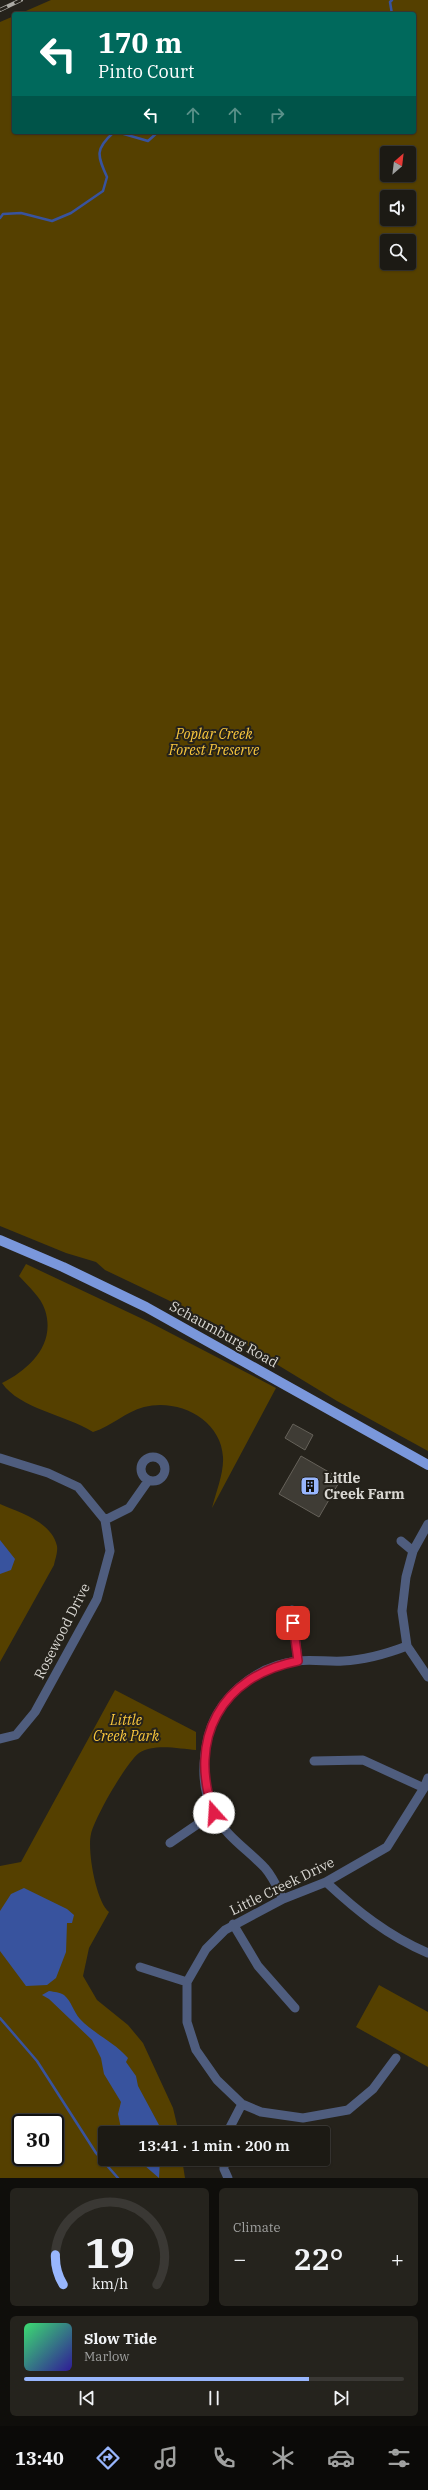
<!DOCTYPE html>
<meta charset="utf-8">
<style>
:root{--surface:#1c1a14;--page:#25231d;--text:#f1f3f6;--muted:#a0a1a0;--line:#3a3834;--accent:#98b6fd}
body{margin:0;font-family:"IBM Plex Serif",serif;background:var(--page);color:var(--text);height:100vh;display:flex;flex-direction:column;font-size:15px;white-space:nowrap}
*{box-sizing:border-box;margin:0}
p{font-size:13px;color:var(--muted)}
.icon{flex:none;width:22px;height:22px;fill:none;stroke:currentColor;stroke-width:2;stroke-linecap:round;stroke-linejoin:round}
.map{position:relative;height:2178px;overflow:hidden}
.details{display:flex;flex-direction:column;gap:10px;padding:10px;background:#0f0e0b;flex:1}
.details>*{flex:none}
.banner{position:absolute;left:12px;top:12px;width:404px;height:122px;border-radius:4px;box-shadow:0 1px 3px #0004,0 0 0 1px var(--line);background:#00695c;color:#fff;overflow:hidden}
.needle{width:26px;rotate:28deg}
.buttons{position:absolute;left:380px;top:146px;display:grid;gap:8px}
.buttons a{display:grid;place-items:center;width:36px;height:36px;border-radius:4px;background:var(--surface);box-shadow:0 1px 3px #0004,0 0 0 1px var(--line);font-size:20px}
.speed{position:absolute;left:12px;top:2114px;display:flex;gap:8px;font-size:20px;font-weight:700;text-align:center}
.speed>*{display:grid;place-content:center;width:52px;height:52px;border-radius:50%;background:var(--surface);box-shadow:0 1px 3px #0004,0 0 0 1px var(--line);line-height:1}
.speed .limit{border:2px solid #111;border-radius:6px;background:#fff;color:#111}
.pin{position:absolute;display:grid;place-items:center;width:34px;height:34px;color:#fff;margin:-17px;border-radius:8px;box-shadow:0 2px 6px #0006}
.me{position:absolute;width:44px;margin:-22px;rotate:341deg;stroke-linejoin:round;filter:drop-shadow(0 0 3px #0008)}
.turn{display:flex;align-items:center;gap:14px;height:84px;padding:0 20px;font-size:18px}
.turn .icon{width:52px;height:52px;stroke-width:2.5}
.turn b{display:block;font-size:28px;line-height:34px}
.lanes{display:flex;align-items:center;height:38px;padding:0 20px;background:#0003;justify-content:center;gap:20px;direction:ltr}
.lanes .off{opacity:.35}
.big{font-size:30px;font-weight:600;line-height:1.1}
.details .widget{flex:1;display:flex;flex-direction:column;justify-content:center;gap:6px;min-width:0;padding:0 14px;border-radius:6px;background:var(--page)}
.details .dial{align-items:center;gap:0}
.dial svg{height:104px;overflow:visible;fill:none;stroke:var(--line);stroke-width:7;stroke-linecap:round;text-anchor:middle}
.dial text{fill:var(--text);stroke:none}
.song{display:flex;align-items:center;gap:12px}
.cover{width:48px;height:48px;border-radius:6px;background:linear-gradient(135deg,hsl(140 70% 55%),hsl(250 70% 35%))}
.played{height:4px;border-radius:2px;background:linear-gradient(90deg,var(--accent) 75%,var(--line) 75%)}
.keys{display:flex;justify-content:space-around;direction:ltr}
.heat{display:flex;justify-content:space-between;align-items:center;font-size:22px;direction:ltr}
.details .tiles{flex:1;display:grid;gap:10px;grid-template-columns:1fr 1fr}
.widget:last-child{grid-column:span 2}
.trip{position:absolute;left:98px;top:2126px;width:232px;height:40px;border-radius:4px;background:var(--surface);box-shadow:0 1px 3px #0004,0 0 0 1px var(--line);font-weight:600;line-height:40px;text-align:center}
.tab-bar{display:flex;height:64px;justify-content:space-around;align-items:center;background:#0b0a08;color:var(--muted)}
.tab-bar .icon{width:28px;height:28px}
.tab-bar .active{color:var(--accent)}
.tab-bar b{font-size:18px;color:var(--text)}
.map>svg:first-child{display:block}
</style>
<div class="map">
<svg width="428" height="2178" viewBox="0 0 428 2178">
<rect width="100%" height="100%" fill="#25221b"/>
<path fill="#554000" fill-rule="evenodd" d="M51,0H428V1451L337,1401L250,1348L241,1338L208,1320H199L183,1306L170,1301L105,1270L96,1262L66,1253L0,1226V22L14,16V132H414V14H19ZM387,153H409V175H387ZM387,197H409V219H387ZM387,241H409V263H387Z
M26,1264L149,1322L276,1388L212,1508C216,1492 224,1473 223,1457C221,1419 178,1398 144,1407C125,1412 112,1426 93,1432C64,1414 20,1409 2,1383C30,1369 56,1344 45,1310C41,1297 28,1286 19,1276Z
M0,1504C20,1513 51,1521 57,1546C58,1552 55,1560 54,1565L0,1662Z
M115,1690L196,1732V1750C180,1749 154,1743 139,1753C126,1763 95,1817 91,1834C87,1850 96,1902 109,1912L89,1948L83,1976L97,2000L128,2025L143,2043L173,2108L179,2133H105V2159H182L185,2178H0V1866L21,1862ZM21,2123H55V2157H21Z
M379,1985L428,2012V2067L356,2027Z"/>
<path fill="#38539e" d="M0,1540L15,1559L11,1570L0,1574Z
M24,1888L67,1909L74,1915L72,1923H67L66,1952L56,1978L47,1985L26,1986L0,1951V1911L11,1894Z
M49,1991C55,1992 59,1992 64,1995C72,2002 73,2011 80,2019C94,2034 113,2041 128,2058L126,2062L136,2076L138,2086L159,2125V2133H122L118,2114L121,2102L104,2074L101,2058L92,2040L49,1999L42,1995Z
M137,2159H160L159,2178Z"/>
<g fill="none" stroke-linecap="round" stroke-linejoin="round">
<path stroke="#38539e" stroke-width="2.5" d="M392,14L390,2L392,0
M117,132L148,141L158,132
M0,218L3,214L21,213L52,221L71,213L103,191L107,177C97,155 95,149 114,132
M0,2018L37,2061L96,2153L118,2178"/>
</g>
<path fill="#3f3c35" stroke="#656159" d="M293,1424L313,1435L305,1450L285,1438Z
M301,1456L341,1479L319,1517L279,1494Z"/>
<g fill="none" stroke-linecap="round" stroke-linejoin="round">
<path stroke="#4f5d7e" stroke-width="9" d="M141 1469a12 12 0 1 1 24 0a12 12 0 1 1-24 0Z
M0,1458L48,1473L78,1487L105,1520L110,1551L97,1599L35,1712L16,1735L0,1739
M105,1520L129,1508L148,1481
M428,1524L413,1551L406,1577L402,1611L407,1646L428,1677
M401,1541L413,1551
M292,1610L298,1661
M314,1761L363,1760L424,1788
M170,1843L214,1813
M326,1882C357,1911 388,1936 428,1953
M283,1899C278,1889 273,1877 265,1868C247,1849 226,1837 214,1813C202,1791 202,1766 207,1742C215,1699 255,1666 297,1661C312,1659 328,1662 343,1661C365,1660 386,1654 407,1646
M233,1924L258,1966L295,2008
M140,1967L187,1982
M396,2058L373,2089L348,2110L303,2118L261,2112L242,2104L217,2080L196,2050L187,2022V1982L206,1949L225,1930L283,1899L326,1882L387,1847L424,1788L428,1778
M227,2133L242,2104
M224,2159V2169L228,2178"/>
<path stroke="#7a97db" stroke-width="10" d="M0,1240L63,1267L146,1307L428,1465"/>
<defs>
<path id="rail" d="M0,10L21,0"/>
</defs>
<use href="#rail" stroke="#acaaa4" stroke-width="4"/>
<use href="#rail" stroke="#25221b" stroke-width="2.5" stroke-dasharray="8" stroke-linecap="butt"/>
</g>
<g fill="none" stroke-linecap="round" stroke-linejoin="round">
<defs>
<path id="route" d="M214,1813C187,1739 221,1676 298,1661L293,1623"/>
</defs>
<use href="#route" stroke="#92132f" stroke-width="10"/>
<use href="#route" stroke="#e11d48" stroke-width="7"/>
</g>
<defs>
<symbol id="building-square" viewBox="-11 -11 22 22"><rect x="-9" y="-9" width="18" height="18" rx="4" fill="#98b6fd" stroke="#25221b"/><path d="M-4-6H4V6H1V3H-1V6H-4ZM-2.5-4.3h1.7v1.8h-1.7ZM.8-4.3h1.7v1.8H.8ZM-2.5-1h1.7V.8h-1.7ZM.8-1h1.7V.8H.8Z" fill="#111"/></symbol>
</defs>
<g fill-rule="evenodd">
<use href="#building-square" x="299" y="1475" width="22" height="22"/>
</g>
<g text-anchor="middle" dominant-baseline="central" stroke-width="4" stroke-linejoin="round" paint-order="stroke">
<g font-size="14" font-style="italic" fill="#f9c73d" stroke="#25221b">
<text x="214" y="734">Poplar Creek<tspan x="214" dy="16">Forest Preserve</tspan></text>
<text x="126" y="1720">Little<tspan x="126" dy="16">Creek Park</tspan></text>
</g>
<g font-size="14" fill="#d9d7d2" stroke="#25221b">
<text transform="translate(224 1334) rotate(29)">Schaumburg Road</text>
<text transform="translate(62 1631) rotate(-63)">Rosewood Drive</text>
<text transform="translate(282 1886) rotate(-26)">Little Creek Drive</text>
</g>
<g font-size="14" font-weight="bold" fill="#d9d7d2" stroke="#25221b" text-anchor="start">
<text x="324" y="1478">Little<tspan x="324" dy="16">Creek Farm</tspan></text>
</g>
</g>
</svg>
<div class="buttons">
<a><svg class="needle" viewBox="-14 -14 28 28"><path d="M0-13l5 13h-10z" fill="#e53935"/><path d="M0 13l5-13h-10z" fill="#a0a1a0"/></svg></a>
<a><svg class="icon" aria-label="sound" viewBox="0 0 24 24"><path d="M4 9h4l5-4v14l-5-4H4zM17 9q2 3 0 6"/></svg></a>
<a><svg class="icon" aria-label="search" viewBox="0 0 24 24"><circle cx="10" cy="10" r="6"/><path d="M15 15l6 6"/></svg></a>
</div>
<div class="speed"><div class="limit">30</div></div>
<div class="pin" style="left:293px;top:1623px;background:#d93025"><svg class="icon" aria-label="arrive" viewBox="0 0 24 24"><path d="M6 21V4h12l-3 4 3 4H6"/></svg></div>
<svg class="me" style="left:214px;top:1813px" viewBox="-20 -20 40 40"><circle r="19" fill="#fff"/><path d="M0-13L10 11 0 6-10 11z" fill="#e11d48"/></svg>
<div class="trip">13:41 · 1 min · 200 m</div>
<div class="banner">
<div class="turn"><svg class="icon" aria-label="left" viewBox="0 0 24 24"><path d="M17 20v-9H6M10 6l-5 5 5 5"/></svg><div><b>170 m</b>Pinto Court</div></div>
<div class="lanes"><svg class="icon" aria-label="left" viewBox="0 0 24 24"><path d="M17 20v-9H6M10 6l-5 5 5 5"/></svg><svg class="icon off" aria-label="ahead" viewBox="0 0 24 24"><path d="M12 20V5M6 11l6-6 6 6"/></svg><svg class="icon off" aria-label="ahead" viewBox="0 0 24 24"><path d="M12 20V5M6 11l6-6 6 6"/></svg><svg class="icon off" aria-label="right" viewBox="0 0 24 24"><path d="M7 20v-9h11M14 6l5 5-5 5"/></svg></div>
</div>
</div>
<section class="details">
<div class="tiles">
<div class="widget dial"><svg viewBox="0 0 100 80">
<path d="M14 69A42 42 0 1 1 86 69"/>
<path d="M14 69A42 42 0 0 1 8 46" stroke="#98b6fd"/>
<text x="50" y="56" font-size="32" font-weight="700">19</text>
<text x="50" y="72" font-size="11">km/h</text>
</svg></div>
<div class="widget"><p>Climate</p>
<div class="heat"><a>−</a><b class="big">22°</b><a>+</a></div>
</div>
<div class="widget">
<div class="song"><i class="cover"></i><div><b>Slow Tide</b><p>Marlow</p></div></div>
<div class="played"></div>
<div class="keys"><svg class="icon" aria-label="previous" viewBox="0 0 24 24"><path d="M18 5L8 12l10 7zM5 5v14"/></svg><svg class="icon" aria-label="pause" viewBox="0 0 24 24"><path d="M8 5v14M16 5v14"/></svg><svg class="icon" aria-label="next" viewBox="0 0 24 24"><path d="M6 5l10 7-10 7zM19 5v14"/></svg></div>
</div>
</div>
</section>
<nav class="tab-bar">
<b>13:40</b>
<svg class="icon active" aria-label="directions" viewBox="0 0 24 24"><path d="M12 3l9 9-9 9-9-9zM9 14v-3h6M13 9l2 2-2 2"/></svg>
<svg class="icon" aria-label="music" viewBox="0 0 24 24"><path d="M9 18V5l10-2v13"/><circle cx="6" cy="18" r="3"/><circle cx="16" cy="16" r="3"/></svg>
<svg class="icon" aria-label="phone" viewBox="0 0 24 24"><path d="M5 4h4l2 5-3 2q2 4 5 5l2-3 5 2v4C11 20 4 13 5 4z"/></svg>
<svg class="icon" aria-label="climate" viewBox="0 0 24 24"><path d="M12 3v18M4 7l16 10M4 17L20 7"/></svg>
<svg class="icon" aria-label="car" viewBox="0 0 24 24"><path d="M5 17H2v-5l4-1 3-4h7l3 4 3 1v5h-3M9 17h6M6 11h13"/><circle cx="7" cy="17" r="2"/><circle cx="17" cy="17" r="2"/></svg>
<svg class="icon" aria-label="filters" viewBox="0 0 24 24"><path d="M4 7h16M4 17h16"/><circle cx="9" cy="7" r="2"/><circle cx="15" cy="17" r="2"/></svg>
</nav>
